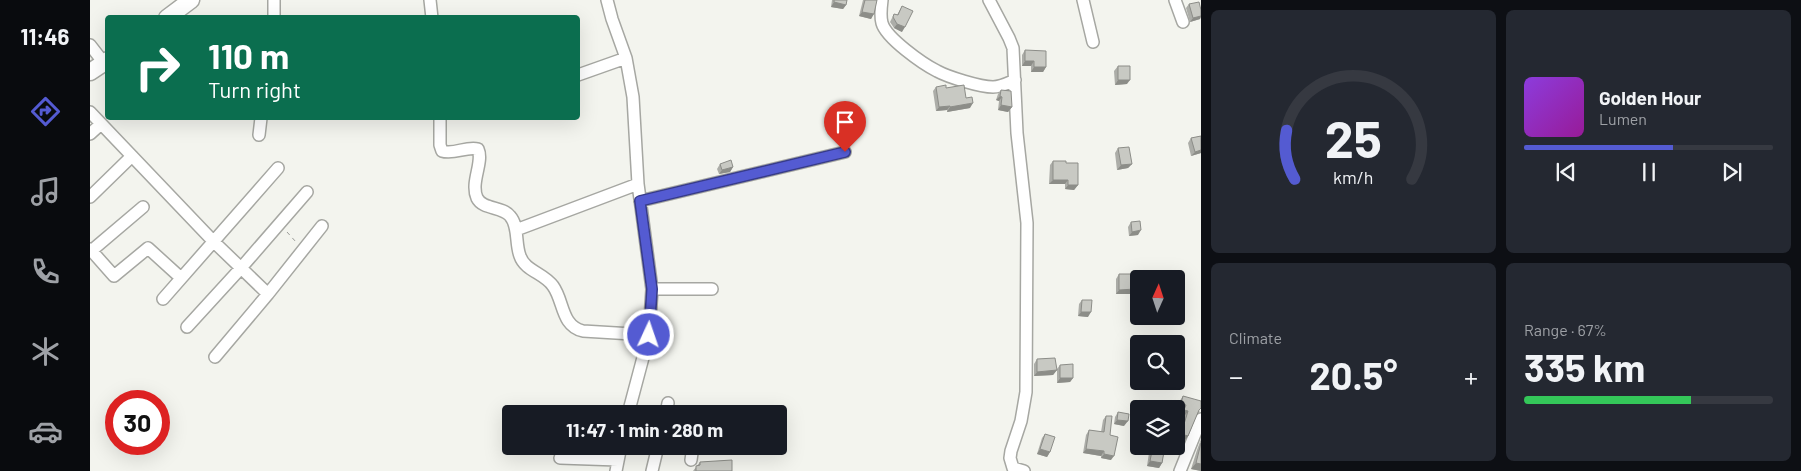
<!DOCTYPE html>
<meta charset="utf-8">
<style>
:root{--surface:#171b24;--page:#242831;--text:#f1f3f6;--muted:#9ea1a6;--line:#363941;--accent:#545bd2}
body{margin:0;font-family:Barlow,sans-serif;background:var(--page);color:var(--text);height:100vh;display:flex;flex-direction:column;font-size:19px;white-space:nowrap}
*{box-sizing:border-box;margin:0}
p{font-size:16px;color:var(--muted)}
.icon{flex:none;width:28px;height:28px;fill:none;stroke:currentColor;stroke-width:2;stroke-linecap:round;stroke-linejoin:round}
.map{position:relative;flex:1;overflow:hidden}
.drawer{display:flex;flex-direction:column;gap:10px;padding:10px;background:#0d0f14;width:600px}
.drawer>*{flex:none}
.guide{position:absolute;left:15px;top:15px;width:475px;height:105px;border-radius:5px;box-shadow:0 5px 20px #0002;background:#0b6e4f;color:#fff;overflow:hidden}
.needle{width:32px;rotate:3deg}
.controls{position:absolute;left:1040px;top:270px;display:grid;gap:10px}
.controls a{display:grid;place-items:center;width:55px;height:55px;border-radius:5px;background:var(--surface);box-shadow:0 5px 20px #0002;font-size:25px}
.speed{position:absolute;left:15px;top:390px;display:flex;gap:10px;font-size:25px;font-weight:700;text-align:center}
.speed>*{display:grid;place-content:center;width:65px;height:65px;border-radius:50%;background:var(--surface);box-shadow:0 5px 20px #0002;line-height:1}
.speed .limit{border:8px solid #d22;background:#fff;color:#111}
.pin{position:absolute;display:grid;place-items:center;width:42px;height:42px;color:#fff;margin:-51px -21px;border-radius:50% 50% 50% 0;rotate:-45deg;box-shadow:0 0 5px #0007}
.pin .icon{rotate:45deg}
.me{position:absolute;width:55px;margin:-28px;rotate:3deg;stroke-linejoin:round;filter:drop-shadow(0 0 4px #0008)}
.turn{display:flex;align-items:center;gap:18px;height:105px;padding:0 20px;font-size:22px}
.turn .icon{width:65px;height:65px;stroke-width:2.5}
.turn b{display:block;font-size:35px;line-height:42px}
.big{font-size:38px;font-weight:700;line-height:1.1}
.drawer .card{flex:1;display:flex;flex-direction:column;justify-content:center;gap:8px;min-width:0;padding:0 18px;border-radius:8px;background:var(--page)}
.drawer .dial{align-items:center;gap:0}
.dial svg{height:130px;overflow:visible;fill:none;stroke:var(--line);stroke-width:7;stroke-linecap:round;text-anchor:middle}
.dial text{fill:var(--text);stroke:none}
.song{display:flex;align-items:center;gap:15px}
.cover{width:60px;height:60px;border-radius:8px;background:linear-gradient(135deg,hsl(270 70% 55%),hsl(300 70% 35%))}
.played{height:5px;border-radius:2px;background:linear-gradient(90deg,var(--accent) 60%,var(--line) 60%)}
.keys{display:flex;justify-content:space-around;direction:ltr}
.heat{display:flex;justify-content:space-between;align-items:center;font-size:28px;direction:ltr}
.charge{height:8px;border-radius:4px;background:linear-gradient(90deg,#34c759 67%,var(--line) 0)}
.drawer .tiles{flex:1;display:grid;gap:10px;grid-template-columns:repeat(2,1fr)}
.trip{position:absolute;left:412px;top:405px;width:285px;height:50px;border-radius:5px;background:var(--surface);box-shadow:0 5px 20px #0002;font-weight:700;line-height:50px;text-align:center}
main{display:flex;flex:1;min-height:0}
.menu{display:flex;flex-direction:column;width:90px;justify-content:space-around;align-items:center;background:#090b0e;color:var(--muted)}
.menu .icon{width:35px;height:35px}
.menu .selected{color:var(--accent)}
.menu b{font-size:22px;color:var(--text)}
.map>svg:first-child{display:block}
</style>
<main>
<nav class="menu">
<b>11:46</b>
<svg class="icon selected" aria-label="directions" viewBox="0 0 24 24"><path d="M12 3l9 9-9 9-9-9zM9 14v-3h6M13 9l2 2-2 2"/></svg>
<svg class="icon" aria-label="music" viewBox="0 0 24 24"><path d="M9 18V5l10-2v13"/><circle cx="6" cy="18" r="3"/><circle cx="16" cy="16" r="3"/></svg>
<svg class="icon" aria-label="phone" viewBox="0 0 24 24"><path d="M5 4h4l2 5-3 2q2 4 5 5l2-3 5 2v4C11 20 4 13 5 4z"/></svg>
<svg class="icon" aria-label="climate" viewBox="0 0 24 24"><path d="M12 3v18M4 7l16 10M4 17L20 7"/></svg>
<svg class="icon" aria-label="car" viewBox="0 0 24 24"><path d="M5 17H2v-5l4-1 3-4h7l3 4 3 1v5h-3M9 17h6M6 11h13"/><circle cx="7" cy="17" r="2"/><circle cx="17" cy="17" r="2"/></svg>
</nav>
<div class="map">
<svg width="1111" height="471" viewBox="0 0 1111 471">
<rect width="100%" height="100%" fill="#f3f4ee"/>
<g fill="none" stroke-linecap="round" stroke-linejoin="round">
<defs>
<path id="minor" d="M184,0V18
M340,0L342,18
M517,0L522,19L536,58L543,97L548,184L562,289L559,335L538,414
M792,0C791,8 790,16 792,23C796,38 833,64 847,71C858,77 890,87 903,87C911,87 918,83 925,80
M899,0L919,38L923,48L927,133L937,223L936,392L931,421L921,451L920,458L923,468L934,471
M993,0L1003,42
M1085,0L1093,22
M0,45L14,63
M488,75L536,58
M0,112L124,242L178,294
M350,118V145L352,151C364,155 376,146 388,149C394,162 380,182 387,198C393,210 412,206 420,216C429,226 425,243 430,256C435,271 454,273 463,286C474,301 471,326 493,331L559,335
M0,134L11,124
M169,135L171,118
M0,197L42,156
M550,201L755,152
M426,230L548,184
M0,249L24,276L58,248L91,278
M0,252L53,207
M562,289H622
M73,299L188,168
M97,327L151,268L217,192
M125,357L178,294L232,226
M453,413L456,414
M576,414L578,403
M470,458L528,460
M601,460L603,446
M526,471L531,446
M562,471L568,446
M1090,471L1111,419"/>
<path id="highway" d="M77,18L101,0
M0,72L18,60"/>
</defs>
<use href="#minor" stroke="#a6a7a2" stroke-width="14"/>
<use href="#highway" stroke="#a6a7a2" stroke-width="19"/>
<path stroke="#9b9c98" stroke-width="1" stroke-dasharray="4 4" stroke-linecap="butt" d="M197,232L206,242"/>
<use href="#minor" stroke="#fff" stroke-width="11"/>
<use href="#highway" stroke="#fff" stroke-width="16"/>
</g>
<path fill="#acada8" d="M742,0H757L756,5L753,9L741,7Z
M773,0H787L781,19L769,16Z
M1099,4L1111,10V17L1110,19L1100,22L1096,8Z
M812,6V32L804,28L800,22L804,14L807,15Z
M935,50L956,67L953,72H941V66H932V55Z
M1028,66L1037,84L1025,85L1024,71Z
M846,87L856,88L876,98L880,108L857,112V110L846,111L843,91Z
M911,90L922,107L918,112L908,110L909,101L906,100L908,94Z
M1111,136V153L1101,156L1098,143L1101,138Z
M1028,148L1042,164L1038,168L1027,170L1025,153Z
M963,161L976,163L988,185L984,190L975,189V184H959L960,165Z
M630,164L643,167L640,172L629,174L627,169Z
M1041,222L1048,235L1039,236L1038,227Z
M1029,274L1042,294H1026V279Z
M992,300L998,317L988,316L989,304Z
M947,359L967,370L963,375L944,376V364Z
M970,365L983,378L980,382L967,383V369Z
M1042,369L1048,380H1041V372Z
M1093,396L1110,412L1107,414L1098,436L1093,443L1086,441L1093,418L1090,417L1091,411L1086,410L1089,402Z
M1028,412L1034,426L1024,424L1025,417Z
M1016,416L1020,435L1021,460L1011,458V456L993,453L996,435L999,430L1011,432L1013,420Z
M955,434L960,452L957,457L947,454L952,438Z
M1111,439V471L1101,469L1107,450Z
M1060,446H1075L1072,463L1069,468L1057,466Z
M610,462L642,471H603Z"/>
<path fill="#8c8d88" d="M744,2L756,5L753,9L741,7Z
M772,12L784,14L781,19L769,16Z
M1111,16L1110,19L1100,22L1103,18Z
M807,24L815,27L812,32L804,28Z
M935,61H944L941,66H932Z
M944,67H956L953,72H941Z
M1028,80H1040L1037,84L1025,85Z
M910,96L912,97L909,101L906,100Z
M883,103L880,108L857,112L860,107Z
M911,105L922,107L918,112L908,110Z
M860,106L857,110L846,111L849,107Z
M1111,150V153L1101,156L1105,152Z
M1042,164L1038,168L1027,170L1031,165Z
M643,167L640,172L629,174L632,170Z
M963,180H978L975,184H959Z
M978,185H988L984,190L975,189Z
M1051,230L1048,235L1039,236L1042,232Z
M1045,289L1042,294H1026L1029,290Z
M991,312H1001L998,317L988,316Z
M967,370L963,375L944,376L947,372Z
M1049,377L1048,380H1041L1043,378Z
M970,378H983L980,382L967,383Z
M1091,403L1096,405L1091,411L1086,410Z
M1094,410L1098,411L1093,418L1090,417Z
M1027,420L1038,421L1034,426L1024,424Z
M1091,434L1098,436L1093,443L1086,441Z
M950,449L960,452L957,457L947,454Z
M996,449L1014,451L1011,456L993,453Z
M612,451L629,453L627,455L610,454Z
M1014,454L1024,456L1021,460L1011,458Z
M1060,461L1072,463L1069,468L1057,466Z
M1106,463L1111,464V471L1101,469Z"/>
<path fill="#c8c9c3" stroke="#8c8d88" d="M744,0H757L756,5L744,2Z
M775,0H787L784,14L772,12Z
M1109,2L1111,10V16L1103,18L1099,4Z
M812,6L823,11L815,27L807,24L803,17L804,14L808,15Z
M935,50L956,51V67H944V61H935Z
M1028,66H1040V80H1028Z
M856,85V88L874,85L876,98L882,97L883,103L860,107V106L849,107L846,87Z
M911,90L921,91L922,107L911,105L912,97L910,96Z
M1111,136V150L1105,152L1101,138Z
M1039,147L1042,164L1031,165L1028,148Z
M641,160L643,167L632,170L630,164Z
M963,161H976V163H988V185H978V180H963Z
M1050,221L1051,230L1042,232L1041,222Z
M1029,274H1044L1045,289L1029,290Z
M992,300H1002L1001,312H991Z
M965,358L967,370L947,372V359Z
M983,364V378H970V365Z
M1042,369H1049V377L1043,378Z
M1093,396L1111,401V408L1109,410L1098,436L1091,434L1098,411L1094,410L1096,405L1091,403Z
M1028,412L1039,414L1038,421L1027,420Z
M1016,416H1022L1020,435L1028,437L1024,456L1014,454V451L996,449L999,430L1014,432Z
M955,434L965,437L960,452L950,449Z
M1111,443V464L1106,463Z
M612,446H629V453L612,451Z
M1063,446H1075L1072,463L1060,461Z
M642,460V471H606V466L610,465V462Z"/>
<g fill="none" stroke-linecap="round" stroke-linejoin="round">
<defs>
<path id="route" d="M559,335L562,289L550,201L755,152"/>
</defs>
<use href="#route" stroke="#373b88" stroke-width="12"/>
<use href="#route" stroke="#545bd2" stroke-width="9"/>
</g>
</svg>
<div class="controls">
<a><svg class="needle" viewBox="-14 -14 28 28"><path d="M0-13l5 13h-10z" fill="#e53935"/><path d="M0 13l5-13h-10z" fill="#9ea1a6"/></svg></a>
<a><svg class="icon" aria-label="search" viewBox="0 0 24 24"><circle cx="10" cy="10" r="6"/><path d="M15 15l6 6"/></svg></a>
<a><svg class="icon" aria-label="layers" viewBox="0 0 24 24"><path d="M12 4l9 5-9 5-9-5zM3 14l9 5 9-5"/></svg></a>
</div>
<div class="speed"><div class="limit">30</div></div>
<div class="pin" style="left:755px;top:152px;background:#d93025"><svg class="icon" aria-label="arrive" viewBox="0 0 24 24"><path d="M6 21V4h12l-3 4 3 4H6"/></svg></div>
<svg class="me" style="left:559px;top:335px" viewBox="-20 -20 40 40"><circle r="17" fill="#545bd2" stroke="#fff" stroke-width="3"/><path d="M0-11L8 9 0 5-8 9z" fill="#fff"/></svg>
<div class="trip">11:47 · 1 min · 280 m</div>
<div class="guide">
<div class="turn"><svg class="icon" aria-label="right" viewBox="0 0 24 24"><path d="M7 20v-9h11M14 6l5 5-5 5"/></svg><div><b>110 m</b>Turn right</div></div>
</div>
</div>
<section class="drawer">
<div class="tiles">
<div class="card dial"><svg viewBox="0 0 100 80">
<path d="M14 69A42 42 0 1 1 86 69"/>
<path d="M14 69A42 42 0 0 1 9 39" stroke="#545bd2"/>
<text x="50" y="56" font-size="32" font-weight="700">25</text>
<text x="50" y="72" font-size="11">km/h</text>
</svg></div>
<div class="card">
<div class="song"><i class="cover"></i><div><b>Golden Hour</b><p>Lumen</p></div></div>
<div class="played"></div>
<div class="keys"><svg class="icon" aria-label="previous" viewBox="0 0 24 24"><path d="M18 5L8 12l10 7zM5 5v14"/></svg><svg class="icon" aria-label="pause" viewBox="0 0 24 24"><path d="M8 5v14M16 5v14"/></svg><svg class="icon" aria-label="next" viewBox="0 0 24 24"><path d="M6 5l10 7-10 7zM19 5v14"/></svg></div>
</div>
<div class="card"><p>Climate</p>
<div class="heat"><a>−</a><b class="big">20.5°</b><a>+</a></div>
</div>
<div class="card"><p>Range · 67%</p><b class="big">335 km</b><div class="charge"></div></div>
</div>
</section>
</main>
